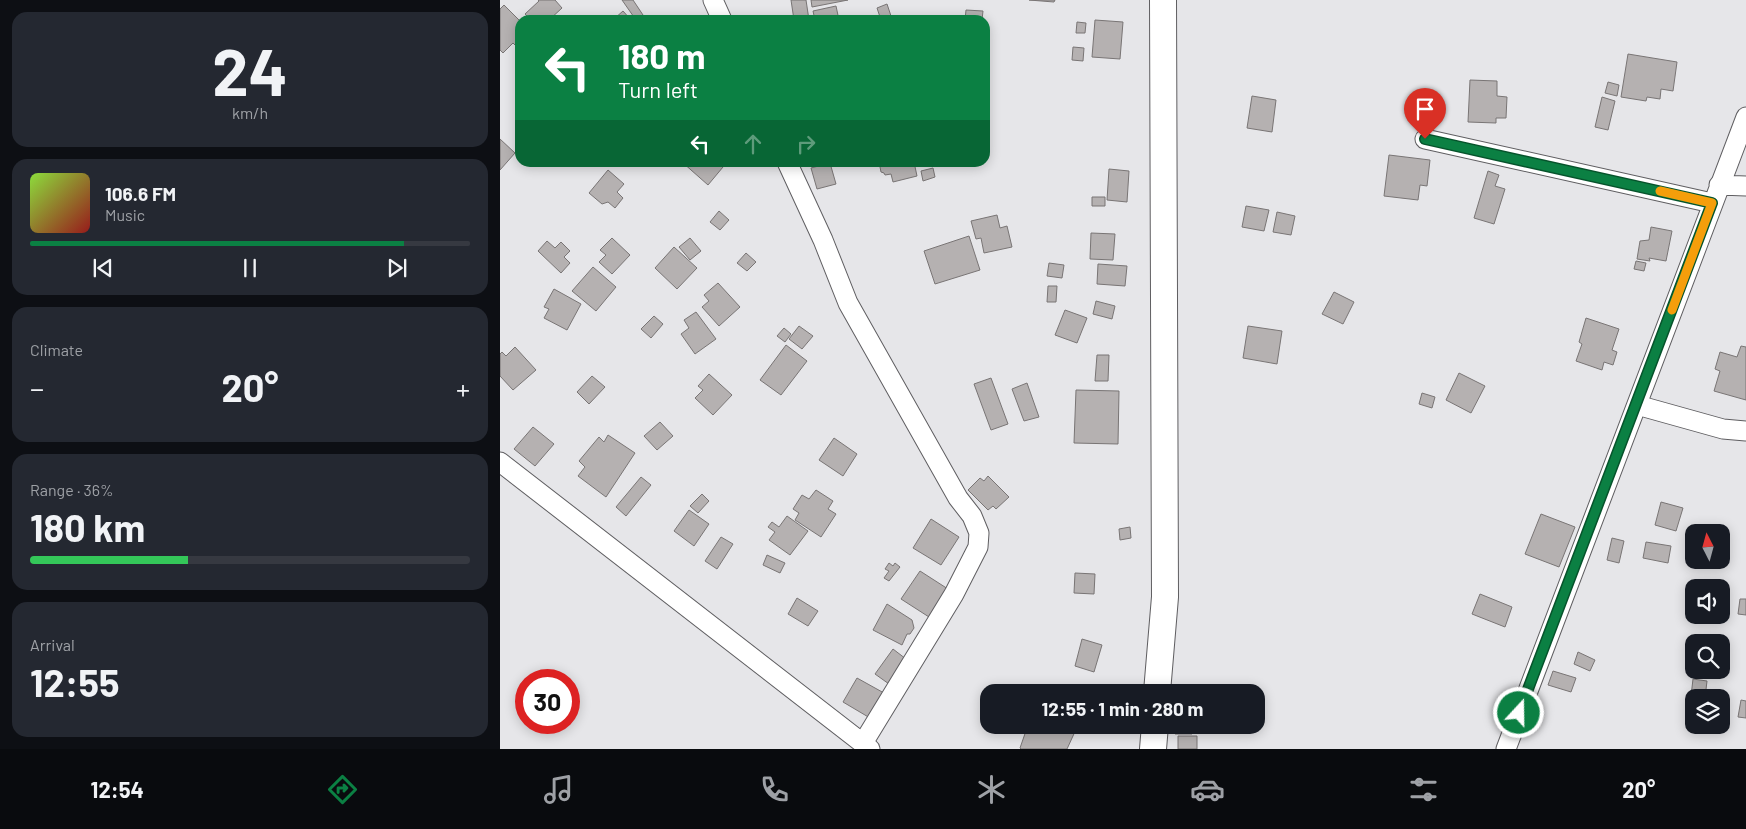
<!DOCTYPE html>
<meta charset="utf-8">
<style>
:root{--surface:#171b24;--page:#242831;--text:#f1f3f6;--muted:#9ea1a6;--line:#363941;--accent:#0b8043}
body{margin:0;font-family:Barlow,sans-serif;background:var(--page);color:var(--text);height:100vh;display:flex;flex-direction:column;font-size:19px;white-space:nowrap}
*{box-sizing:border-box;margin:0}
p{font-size:16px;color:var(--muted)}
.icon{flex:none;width:28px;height:28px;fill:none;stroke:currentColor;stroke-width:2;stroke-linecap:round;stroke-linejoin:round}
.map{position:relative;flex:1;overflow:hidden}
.drawer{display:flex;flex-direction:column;gap:12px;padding:12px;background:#0d0f14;width:500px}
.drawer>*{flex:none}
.guide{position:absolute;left:15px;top:15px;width:475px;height:152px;border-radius:15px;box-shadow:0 2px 12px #0003;background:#0b8043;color:#fff;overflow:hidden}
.needle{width:32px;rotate:354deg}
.tools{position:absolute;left:1185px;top:524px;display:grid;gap:10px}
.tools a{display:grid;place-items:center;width:45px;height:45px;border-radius:10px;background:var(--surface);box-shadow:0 2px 12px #0003;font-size:25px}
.speed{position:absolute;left:15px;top:669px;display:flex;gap:10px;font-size:25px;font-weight:700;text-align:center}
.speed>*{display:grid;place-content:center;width:65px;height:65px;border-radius:50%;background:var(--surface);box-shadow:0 2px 12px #0003;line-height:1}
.speed .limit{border:8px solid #d22;background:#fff;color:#111}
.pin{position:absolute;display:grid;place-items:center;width:42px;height:42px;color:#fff;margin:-51px -21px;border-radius:50% 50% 50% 0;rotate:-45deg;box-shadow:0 0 5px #0007}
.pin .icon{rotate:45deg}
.me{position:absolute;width:55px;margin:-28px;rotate:21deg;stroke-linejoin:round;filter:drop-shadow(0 0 4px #0008)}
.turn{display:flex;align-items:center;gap:18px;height:105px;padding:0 20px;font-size:22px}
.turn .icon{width:65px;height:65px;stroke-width:2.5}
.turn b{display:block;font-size:35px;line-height:42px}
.lanes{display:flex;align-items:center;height:48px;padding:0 20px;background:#0003;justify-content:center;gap:25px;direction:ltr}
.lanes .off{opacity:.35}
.big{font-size:38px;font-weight:700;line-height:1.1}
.drawer .card{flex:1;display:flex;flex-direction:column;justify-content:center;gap:8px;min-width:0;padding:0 18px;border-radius:15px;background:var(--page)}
.drawer .dial{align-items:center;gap:0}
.dial b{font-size:65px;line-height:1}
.song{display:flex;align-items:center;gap:15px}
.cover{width:60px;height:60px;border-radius:8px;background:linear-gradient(135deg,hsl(90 70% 55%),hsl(0 70% 35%))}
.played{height:5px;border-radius:2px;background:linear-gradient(90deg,var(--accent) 85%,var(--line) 85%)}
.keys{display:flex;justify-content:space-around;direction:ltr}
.heat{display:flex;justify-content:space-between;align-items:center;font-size:28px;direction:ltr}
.charge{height:8px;border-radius:4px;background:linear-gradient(90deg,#34c759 36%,var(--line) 0)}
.trip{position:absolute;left:480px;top:684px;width:285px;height:50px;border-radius:15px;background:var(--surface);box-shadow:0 2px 12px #0003;font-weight:700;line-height:50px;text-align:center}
.tabs{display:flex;height:80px;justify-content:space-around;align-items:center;background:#090b0e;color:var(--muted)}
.tabs .icon{width:35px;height:35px}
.tabs .on{color:var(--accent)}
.tabs b{font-size:22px;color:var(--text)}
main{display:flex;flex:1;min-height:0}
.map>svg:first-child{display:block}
</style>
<main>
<section class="drawer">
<div class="card dial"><b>24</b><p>km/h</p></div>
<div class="card">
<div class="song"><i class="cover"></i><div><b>106.6 FM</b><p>Music</p></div></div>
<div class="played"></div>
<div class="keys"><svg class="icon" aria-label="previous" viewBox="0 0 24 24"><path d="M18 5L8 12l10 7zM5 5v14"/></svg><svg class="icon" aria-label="pause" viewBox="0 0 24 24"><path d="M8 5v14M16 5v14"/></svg><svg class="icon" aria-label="next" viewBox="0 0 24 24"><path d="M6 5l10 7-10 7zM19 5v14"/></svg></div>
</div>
<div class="card"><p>Climate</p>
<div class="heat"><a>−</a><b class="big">20°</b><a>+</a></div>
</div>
<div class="card"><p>Range · 36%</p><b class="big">180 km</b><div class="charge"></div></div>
<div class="card"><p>Arrival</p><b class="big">12:55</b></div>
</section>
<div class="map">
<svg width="1246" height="749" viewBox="0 0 1246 749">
<rect width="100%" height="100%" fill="#e6e6e9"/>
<path fill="#b5b1b1" stroke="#797575" d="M38,0H55L62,8L49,20H31L25,14L39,1Z
M122,0H133L143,15L136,20Z
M291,0H306L309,20H294Z
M311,0H348L312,7Z
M529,0H555L554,2Z
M387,4L391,16L381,20L377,8Z
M4,5L20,21V50L13,43L3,53L0,50V9Z
M336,6L339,20H315L313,11Z
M466,10L483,11L482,20H465Z
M123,11L131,20H116L114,19Z
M595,20L623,22L620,59L592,57Z
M577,22L586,23L585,33H576Z
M573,47L584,48L583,61L572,60Z
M1128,54L1177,62L1173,91L1161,89L1160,99L1147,97L1146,101L1121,97Z
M970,80L997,81V96L1007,97L1006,118H996V123L968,122Z
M1108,82L1119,85L1117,96L1105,93Z
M752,96L776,100L772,132L747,128Z
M1102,97L1115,101L1108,130L1095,127Z
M0,139L15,153L0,170Z
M889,155L930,160L927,186L920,185L918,200L884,196Z
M182,162H218L223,167L208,185Z
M379,162H414L417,176L393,182L391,174L385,175L384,173L381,172Z
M330,163L336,184L317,189L311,168Z
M433,168L435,177L423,181L421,171Z
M609,169L629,171L627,202L607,200Z
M108,170L124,184L117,192L123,198L115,208L108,202L102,204L89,193Z
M988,171L999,175L995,186L1005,189L994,224L974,218Z
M592,197H605V206H592Z
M746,206L769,210L764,231L742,227Z
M219,211L229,220L220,230L210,222Z
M777,212L795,216L791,235L773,232Z
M497,215L500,228L507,226L512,247L484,253L481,238L476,239L471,221Z
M1151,227L1172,231L1166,261L1149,258L1150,261L1137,259L1140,241L1149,240Z
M591,233L615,234L613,260L590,259Z
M469,236L480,270L435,284L424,251Z
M112,238L130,255L112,274L99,262L106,255L100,250Z
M190,238L201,251L190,260L179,247Z
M47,241L55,248L61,242L70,251L64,257L70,263L61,273L38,251Z
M174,247L197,268L177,289L155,268Z
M246,253L256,262L247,271L237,263Z
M1136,261L1146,263L1144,271L1134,269Z
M549,263L564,265L562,278L547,276Z
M598,264L627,266L625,286L597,284Z
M93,267L116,287L96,311L72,291Z
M218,283L240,307L219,326L202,307L209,301L204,295Z
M548,286H557L556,302H547Z
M54,289L81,304L67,330L44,318L49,309L44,307Z
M834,292L854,302L843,324L822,314Z
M596,301L615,306L612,319L593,314Z
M565,310L587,318L577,343L555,335Z
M196,312L216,339L195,354L181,334L189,328L184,320Z
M154,316L163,324L151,338L141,329Z
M1086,318L1119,329L1112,350L1117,352L1113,365L1104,362L1102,370L1076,361L1082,344L1079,342Z
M299,326L313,336L302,349L289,339Z
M748,326L782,331L777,364L743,358Z
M284,328L291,334L285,342L277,336Z
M286,345L307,361L281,395L260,380Z
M1241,346L1246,347V400L1214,391L1220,371L1215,369L1220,352L1237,357Z
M15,347L36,370L13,390L0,376V354L2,352L6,356Z
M597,355H609L608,381H595Z
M959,373L985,386L971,413L946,400Z
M209,374L232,395L213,415L195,398L203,390L198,386Z
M92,376L105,387L89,404L77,392Z
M491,378L508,424L491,430L474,384Z
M527,383L539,417L524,421L512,389Z
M576,390L619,391L618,444L574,443Z
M922,393L935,397L932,408L919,404Z
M160,422L173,436L157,450L144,436Z
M33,427L54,444L35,466L14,449Z
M108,435L135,453L106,497L78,476L85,467L79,461L99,437L104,442Z
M334,438L357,454L343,476L319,460Z
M488,476L509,497L496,509L493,506L488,510L468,490L480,478L484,481Z
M141,477L151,485L126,516L116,507Z
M316,490L333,501L328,509L336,514L321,537L295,520L299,513L293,509L302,495L309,499Z
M202,494L209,501L198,513L190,506Z
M1161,502L1183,508L1176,531L1155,525Z
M189,510L209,524L194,546L174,531Z
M1041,514L1075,527L1059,567L1025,554Z
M287,516L308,531L290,555L269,540L275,532L268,527L272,522L279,527Z
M431,519L459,537L441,565L413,548Z
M630,527L631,538L620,540L619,529Z
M221,537L233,544L217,569L205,561Z
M1112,538L1124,541L1119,563L1107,560Z
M1146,542L1171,546L1168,563L1143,558Z
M267,555L285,563L280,573L263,565Z
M389,563L393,566L395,563L400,567L389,581L384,578L389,571L385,569Z
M420,571L448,589L429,617L401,599Z
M575,573L595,574L594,594L574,593Z
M980,594L1012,607L1005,627L972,614Z
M297,598L318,611L308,626L288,614Z
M1240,599H1246V615L1238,614Z
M387,604L412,620L414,628L410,634H407L402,645L373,630Z
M582,639L602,645L594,672L575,666Z
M393,649L406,659L389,684L375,674Z
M1078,652L1095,660L1090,671L1074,664Z
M1053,671L1076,678L1071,692L1048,685Z
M357,678L384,693L370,718L343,702Z
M1193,679L1207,681L1205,698L1191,696Z
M1241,700L1246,701V718L1238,717Z
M528,725H578L567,749H521L520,748Z
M675,725H692V734H675Z
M678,736H697V749H678Z"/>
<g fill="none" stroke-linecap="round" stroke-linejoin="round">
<defs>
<path id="street" d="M213,0L222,20
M925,139L1212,203
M287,162L323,240L348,303L458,498L472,516L479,533L478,547L454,594L363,743
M1219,185L1246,186
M1137,405L1223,429L1246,431
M0,462L370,749
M1006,749L1246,117"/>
<path id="secondary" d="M657,692L665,597L663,0
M653,749L655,725"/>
</defs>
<use href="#street" stroke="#5f5e61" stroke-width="21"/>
<use href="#secondary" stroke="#5f5e61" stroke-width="28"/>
<use href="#street" stroke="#fff" stroke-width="19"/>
<use href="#secondary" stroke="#fff" stroke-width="26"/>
</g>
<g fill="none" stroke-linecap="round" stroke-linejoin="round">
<defs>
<path id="route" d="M925,139L1212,203L1019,713"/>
</defs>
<use href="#route" stroke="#07532c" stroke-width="12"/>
<use href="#route" stroke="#0b8043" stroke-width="9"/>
<path stroke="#f59e0b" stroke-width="9" d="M1160,191L1212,203L1172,310"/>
</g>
</svg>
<div class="tools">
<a><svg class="needle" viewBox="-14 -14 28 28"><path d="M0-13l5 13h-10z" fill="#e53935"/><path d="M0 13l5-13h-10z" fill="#9ea1a6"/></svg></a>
<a><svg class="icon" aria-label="sound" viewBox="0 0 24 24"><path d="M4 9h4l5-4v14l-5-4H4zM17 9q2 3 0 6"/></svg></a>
<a><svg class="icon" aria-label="search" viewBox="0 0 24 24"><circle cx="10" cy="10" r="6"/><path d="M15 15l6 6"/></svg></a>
<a><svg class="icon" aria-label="layers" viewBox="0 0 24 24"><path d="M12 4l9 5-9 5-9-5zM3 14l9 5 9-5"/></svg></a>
</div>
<div class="speed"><div class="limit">30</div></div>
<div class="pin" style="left:925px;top:139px;background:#d93025"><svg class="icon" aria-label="arrive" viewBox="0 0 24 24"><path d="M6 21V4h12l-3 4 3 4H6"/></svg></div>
<svg class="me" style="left:1019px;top:713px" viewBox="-20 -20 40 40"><circle r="17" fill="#0b8043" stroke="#fff" stroke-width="3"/><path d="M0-11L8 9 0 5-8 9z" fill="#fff"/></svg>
<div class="trip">12:55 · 1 min · 280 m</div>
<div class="guide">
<div class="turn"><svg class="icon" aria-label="left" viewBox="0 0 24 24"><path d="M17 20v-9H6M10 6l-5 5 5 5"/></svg><div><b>180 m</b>Turn left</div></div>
<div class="lanes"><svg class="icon" aria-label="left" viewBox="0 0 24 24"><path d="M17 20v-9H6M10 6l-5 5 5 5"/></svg><svg class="icon off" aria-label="ahead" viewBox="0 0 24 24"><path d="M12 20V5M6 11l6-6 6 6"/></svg><svg class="icon off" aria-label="right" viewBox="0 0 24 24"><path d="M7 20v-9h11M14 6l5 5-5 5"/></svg></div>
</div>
</div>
</main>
<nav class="tabs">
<b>12:54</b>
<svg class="icon on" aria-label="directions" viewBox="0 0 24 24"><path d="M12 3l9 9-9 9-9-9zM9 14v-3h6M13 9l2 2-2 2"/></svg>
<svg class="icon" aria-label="music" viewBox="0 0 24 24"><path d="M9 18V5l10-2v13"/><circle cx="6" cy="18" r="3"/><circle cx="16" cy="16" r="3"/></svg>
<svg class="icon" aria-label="phone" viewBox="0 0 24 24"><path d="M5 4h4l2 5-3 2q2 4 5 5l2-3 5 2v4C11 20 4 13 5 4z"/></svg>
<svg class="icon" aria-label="climate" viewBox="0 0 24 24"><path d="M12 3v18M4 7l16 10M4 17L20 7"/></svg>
<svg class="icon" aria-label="car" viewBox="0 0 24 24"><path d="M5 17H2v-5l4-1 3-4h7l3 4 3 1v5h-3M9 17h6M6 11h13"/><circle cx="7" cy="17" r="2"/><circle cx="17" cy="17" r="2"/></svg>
<svg class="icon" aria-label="filters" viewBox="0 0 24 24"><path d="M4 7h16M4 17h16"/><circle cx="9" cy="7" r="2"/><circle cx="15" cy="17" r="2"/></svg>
<b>20°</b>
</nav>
